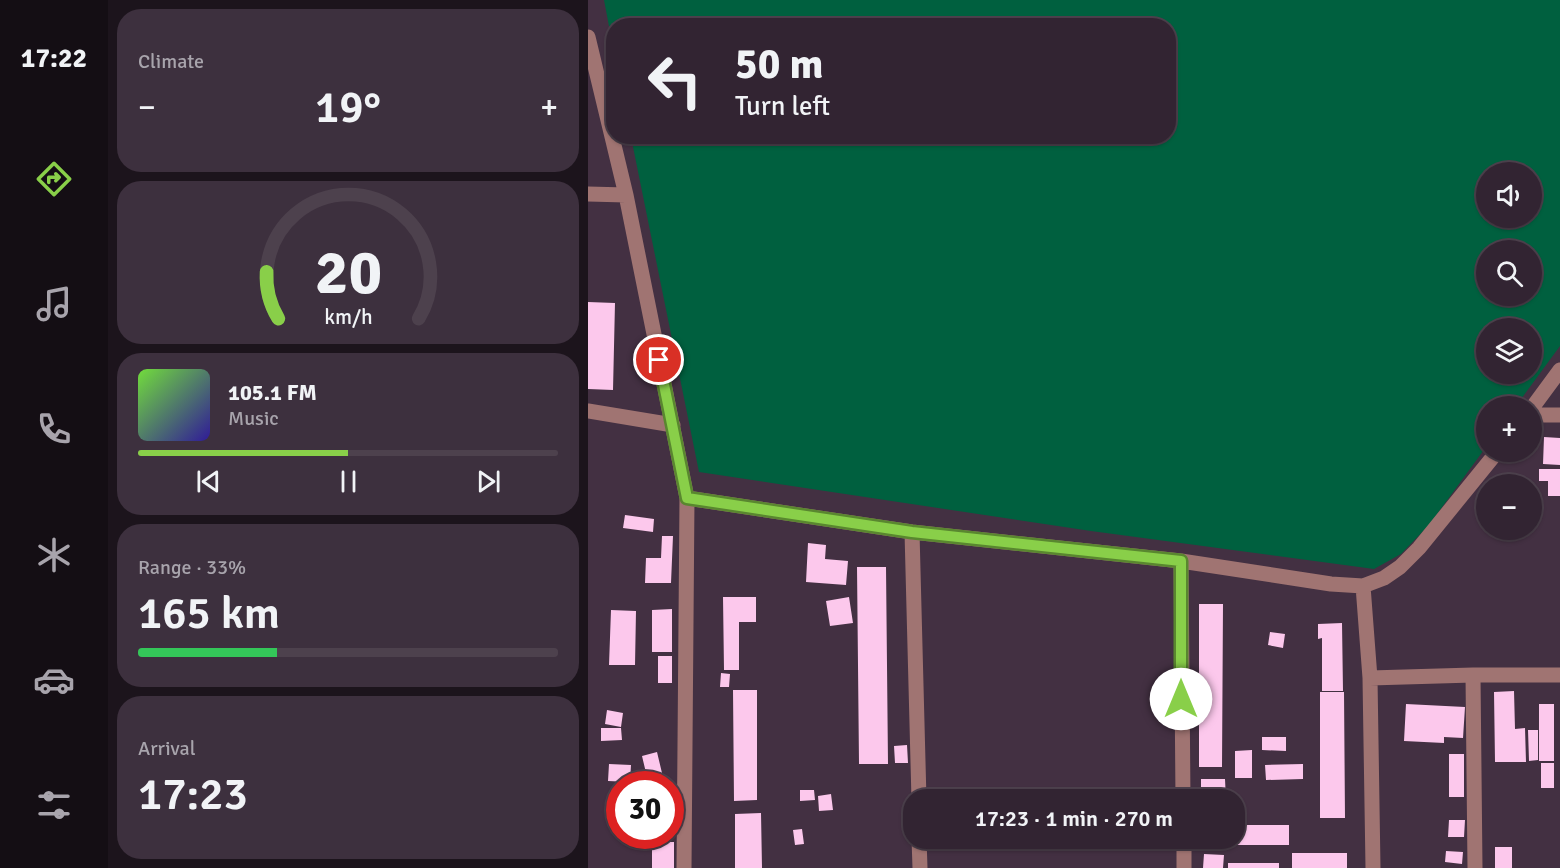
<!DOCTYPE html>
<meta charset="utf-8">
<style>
:root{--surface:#322432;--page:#3d303e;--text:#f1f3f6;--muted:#a8a4ac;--line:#4d414d;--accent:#89cf49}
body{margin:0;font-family:Signika,sans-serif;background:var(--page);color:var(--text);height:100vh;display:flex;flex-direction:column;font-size:22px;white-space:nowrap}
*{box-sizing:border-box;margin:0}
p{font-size:20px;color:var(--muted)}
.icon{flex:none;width:33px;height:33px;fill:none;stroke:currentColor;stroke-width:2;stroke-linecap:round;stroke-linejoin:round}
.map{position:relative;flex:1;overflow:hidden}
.sheet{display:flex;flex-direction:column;gap:9px;padding:9px;background:#1c141c;width:480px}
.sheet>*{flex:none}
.banner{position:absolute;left:18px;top:18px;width:570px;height:126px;border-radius:24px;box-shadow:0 2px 4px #0004,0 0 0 2px var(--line);background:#322432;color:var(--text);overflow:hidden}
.tools{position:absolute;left:888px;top:162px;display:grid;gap:12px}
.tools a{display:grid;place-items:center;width:66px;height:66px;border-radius:50%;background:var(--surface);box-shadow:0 2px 4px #0004,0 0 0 2px var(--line);font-size:30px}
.speed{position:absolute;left:18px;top:771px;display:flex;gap:12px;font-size:30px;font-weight:700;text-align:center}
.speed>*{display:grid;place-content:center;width:78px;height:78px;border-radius:50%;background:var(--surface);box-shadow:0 2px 4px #0004,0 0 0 2px var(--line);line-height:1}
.speed .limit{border:9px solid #d22;background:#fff;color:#111}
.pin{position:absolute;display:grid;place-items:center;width:51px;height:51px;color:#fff;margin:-26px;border:3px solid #fff;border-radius:50%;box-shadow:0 2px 6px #0007}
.me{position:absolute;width:66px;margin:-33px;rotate:0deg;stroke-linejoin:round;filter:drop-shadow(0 0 4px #0008)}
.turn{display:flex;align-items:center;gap:21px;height:126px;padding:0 30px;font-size:27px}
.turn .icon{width:78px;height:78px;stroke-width:2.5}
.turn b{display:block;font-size:42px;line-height:51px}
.big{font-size:45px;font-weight:600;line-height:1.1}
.sheet .tile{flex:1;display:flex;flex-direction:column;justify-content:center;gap:9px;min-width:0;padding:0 21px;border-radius:24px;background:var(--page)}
.sheet .dial{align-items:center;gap:0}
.dial svg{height:156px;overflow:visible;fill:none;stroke:var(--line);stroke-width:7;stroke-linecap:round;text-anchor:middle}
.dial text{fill:var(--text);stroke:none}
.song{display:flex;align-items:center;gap:18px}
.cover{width:72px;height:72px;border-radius:9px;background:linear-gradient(135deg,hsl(100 70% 55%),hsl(250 70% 35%))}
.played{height:6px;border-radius:3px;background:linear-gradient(90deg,var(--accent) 50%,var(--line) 50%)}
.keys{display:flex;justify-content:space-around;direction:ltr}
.heat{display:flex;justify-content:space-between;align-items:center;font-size:33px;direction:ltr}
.charge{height:9px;border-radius:4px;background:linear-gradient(90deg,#34c759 33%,var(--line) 0)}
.trip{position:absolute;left:315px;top:789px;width:342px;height:60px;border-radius:24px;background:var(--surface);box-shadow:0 2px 4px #0004,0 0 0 2px var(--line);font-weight:600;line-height:60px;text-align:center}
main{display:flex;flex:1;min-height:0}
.dock{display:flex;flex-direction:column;width:108px;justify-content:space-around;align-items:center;background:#140e14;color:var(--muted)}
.dock .icon{width:42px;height:42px}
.dock .selected{color:var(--accent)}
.dock b{font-size:27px;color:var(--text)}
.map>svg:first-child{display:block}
</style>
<main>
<nav class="dock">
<b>17:22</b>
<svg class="icon selected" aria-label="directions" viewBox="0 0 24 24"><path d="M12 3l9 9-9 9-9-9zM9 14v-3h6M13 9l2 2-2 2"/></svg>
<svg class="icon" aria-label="music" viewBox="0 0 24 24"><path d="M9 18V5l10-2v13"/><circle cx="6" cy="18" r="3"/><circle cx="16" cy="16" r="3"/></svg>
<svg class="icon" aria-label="phone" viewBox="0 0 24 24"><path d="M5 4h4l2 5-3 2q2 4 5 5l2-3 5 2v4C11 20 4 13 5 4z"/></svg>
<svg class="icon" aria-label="climate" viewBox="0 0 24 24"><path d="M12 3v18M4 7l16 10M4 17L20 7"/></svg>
<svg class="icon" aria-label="car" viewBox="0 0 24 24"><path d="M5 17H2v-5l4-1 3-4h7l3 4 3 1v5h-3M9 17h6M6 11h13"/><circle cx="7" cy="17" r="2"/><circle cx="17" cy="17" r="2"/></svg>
<svg class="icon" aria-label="filters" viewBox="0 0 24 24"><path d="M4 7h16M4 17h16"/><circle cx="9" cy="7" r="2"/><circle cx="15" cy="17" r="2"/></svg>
</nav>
<section class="sheet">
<div class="tile"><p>Climate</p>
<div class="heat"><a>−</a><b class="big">19°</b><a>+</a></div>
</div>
<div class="tile dial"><svg viewBox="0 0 100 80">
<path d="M14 69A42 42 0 1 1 86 69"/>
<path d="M14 69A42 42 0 0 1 8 45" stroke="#89cf49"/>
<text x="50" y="56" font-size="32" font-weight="700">20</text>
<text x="50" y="72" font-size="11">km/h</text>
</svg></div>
<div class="tile">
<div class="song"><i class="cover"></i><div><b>105.1 FM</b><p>Music</p></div></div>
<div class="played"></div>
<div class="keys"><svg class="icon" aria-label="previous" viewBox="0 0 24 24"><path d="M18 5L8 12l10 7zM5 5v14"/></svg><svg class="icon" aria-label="pause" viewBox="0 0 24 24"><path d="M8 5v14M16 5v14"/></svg><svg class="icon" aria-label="next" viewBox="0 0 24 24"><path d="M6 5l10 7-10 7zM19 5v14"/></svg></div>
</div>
<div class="tile"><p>Range · 33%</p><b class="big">165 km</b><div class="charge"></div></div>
<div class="tile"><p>Arrival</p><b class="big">17:23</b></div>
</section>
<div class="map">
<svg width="972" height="868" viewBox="0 0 972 868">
<rect width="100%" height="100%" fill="#433042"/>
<path fill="#00603f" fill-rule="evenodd" d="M16,0H972V346L928,406H898V447L841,525L813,554L786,569L503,531L111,472L43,137L580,136V26H26L25,47ZM898,172H944V218H898ZM898,250H944V296H898ZM898,328H944V374H898Z"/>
<path fill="#fcc8ec" d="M0,302L27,303L25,390L0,389Z
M956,437L972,438V465L955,464Z
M951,469H972V496H960V481H951Z
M37,515L66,519L65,532L35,528Z
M74,536H85L83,583H57L58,558H73Z
M220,543L238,545L237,559L260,561L258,585L218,582Z
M269,567H298L300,764H271Z
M135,597H168V622H151V670H136Z
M261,597L265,623L242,626L238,601Z
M611,604H635L634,767H611Z
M84,609V652H64V610Z
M23,610L48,611L47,665H21Z
M754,623L755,691H734V638L730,639V624Z
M682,632L697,634L695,648L680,645Z
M70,656H84V683H70Z
M133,673L142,674L141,687H132Z
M145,690H169V800L146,801Z
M926,691L927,729L937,728L938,762H907L906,692Z
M732,692H756L757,818H732Z
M818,704L877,707L875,738L856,737V743L816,741Z
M951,704H966V761H951Z
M19,710L35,713L33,727L17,724Z
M13,728H33L34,740L13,741Z
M940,730H950V760L941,761Z
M674,737H698V751L674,750Z
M319,745L320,763H307L306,746Z
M664,750V778H647V751Z
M69,752L74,773L59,777L54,756Z
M861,754H876V797H861Z
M953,763H966V788H953Z
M21,764L43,765L42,782L20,781Z
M715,764V779L678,780L677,765Z
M613,779H637L638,800H613Z
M212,790H226L227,800L212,801Z
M243,794L245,810L231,811L230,796Z
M173,813L174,868H147V814Z
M861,820H877L876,837H860Z
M646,825H701V845H644Z
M214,829L216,844L207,845L205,830Z
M64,842H86V868H64Z
M907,847H924V868H907Z
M858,851L875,852L874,864L857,862Z
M704,853H759V868H704Z
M616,854L636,855L635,868H615Z
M640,863H691V868H640Z"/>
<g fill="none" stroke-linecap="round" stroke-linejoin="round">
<path stroke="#a07472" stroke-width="15" d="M0,37L38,195L99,498L324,532L593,561L743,584L775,586L796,578L812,567L831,548L909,452
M0,194L38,195
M944,408L972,370
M0,411L85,425
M944,415H972
M324,532L331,800
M593,561L595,800
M775,586L782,678L785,868
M782,678L885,675
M331,838L332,868
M596,838V868
M96,868L99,498
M887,868L885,675H972"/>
</g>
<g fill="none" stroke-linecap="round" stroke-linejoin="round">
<defs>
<path id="route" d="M71,360L99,498L324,532L593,561V699"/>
</defs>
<use href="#route" stroke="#59872f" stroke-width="15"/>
<use href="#route" stroke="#89cf49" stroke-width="10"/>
</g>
</svg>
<div class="tools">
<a><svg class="icon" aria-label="sound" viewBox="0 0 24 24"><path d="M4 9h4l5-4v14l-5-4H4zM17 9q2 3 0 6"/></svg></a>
<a><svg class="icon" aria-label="search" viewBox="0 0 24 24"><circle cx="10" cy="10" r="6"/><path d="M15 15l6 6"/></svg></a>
<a><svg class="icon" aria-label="layers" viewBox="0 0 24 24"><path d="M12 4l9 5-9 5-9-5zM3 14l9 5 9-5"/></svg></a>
<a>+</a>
<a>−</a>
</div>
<div class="speed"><div class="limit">30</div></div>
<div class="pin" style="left:71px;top:360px;background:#d93025"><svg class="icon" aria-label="arrive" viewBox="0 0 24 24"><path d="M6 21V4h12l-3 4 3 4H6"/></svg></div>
<svg class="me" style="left:593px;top:699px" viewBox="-20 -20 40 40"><circle r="19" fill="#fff"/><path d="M0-13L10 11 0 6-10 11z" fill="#89cf49"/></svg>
<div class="trip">17:23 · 1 min · 270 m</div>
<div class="banner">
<div class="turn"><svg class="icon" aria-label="left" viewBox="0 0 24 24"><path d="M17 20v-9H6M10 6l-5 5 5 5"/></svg><div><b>50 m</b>Turn left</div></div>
</div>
</div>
</main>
